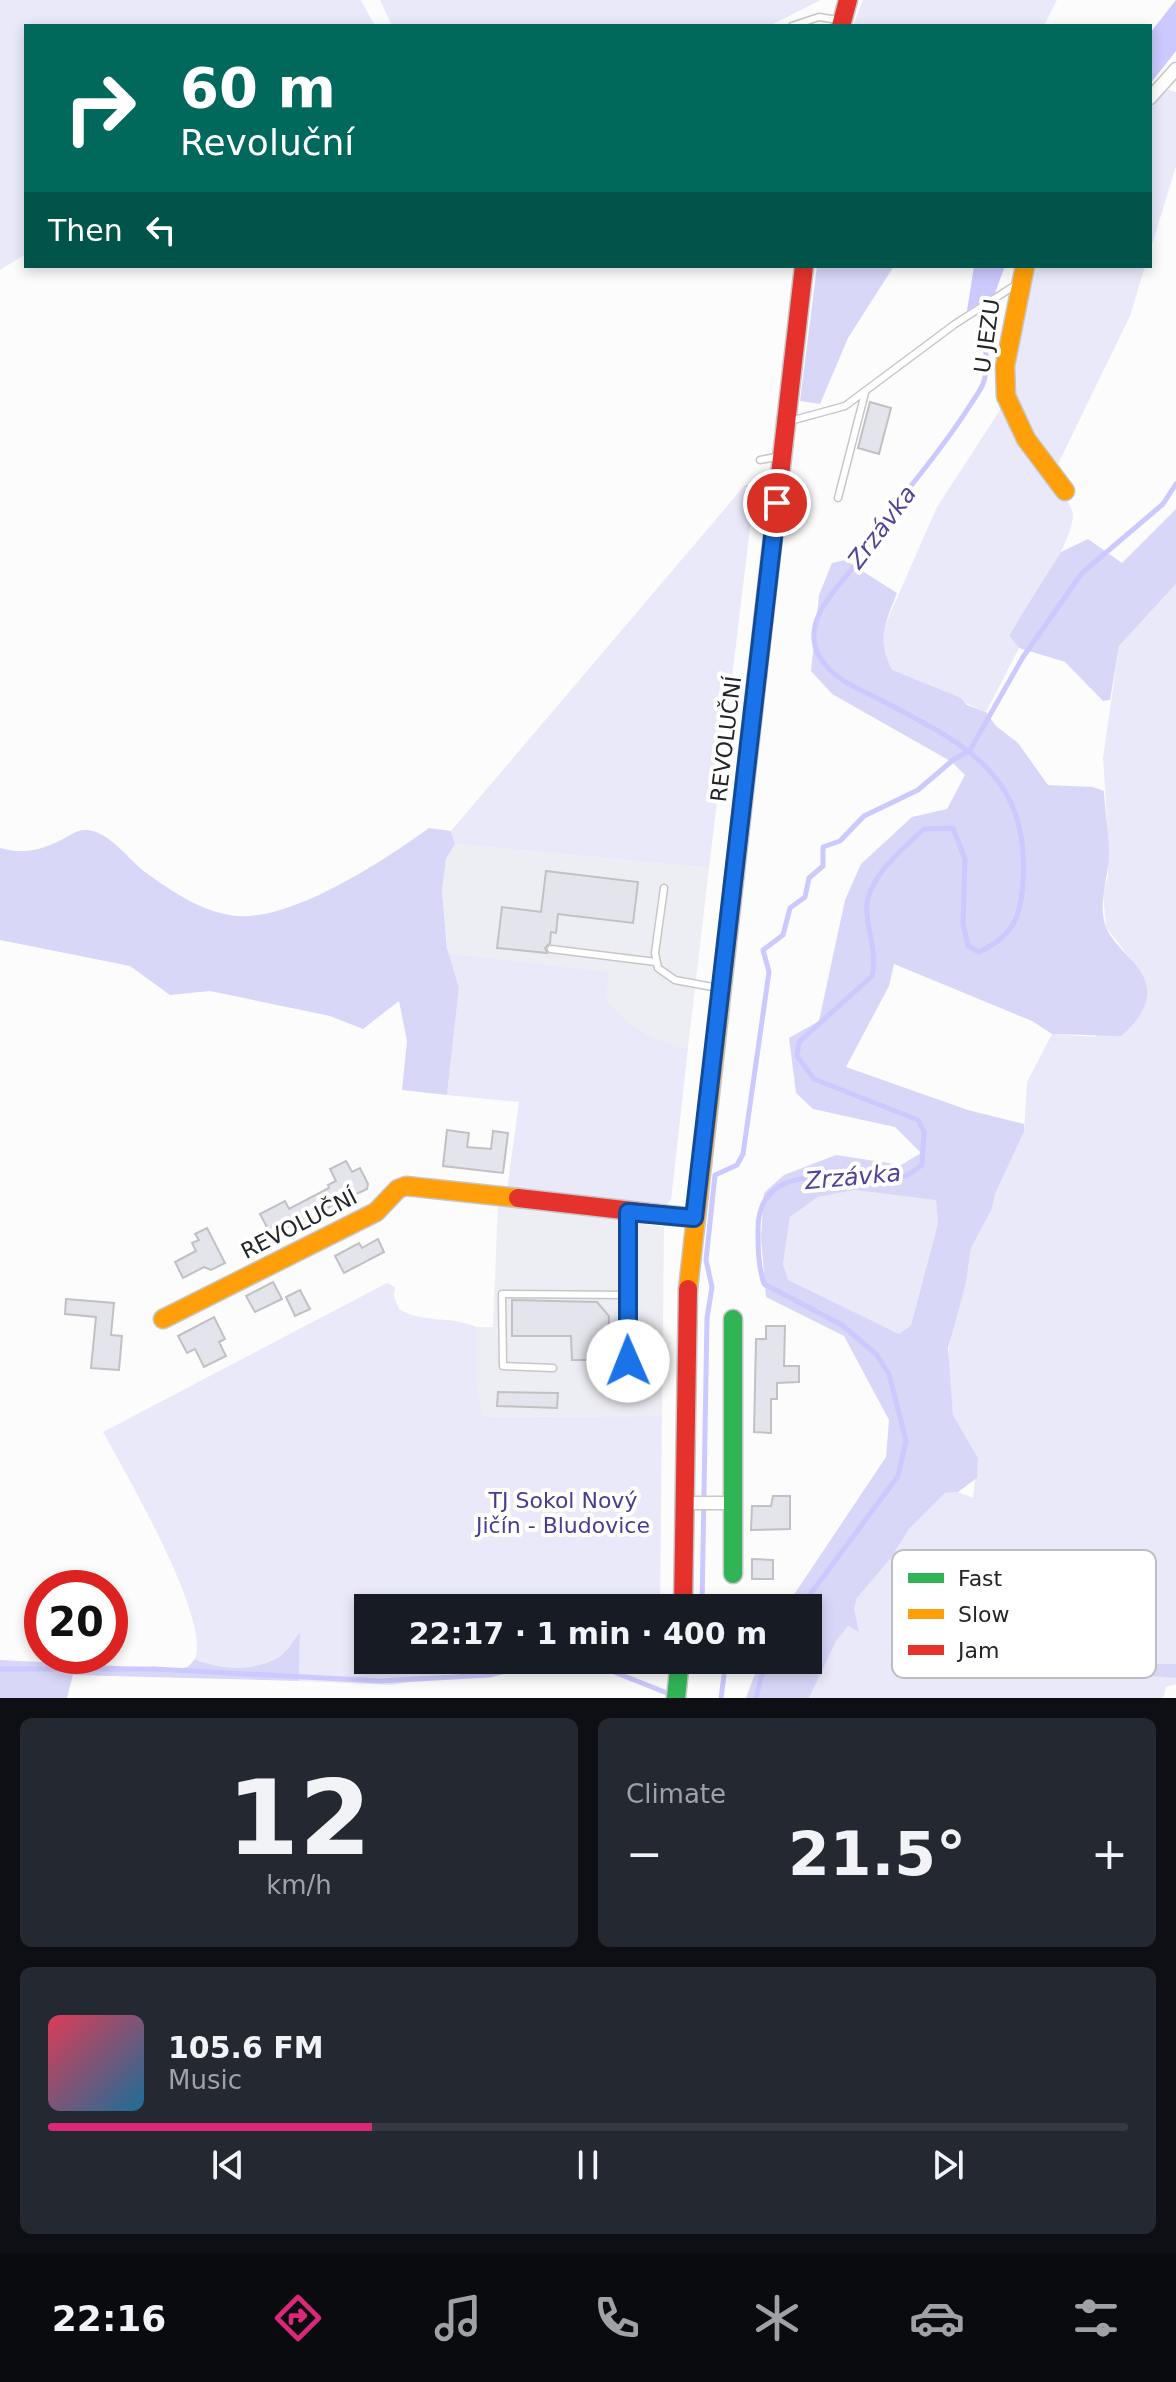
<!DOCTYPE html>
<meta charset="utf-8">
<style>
:root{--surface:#171b24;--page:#242831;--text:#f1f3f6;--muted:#9ea1a6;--line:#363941;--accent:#db2777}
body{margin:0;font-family:"DejaVu Sans",sans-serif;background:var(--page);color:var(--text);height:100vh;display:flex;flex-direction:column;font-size:30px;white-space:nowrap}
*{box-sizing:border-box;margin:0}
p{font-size:26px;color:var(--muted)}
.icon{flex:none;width:44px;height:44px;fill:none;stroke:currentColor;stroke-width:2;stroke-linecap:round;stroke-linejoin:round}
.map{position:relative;height:1698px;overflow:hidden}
.panel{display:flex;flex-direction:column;gap:20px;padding:20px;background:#0d0f14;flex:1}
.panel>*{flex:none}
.banner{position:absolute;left:24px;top:24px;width:1128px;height:244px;border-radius:0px;box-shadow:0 4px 12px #0003;background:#00695c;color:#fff;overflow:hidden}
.speed{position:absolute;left:24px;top:1570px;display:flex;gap:16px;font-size:40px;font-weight:700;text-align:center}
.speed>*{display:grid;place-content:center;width:104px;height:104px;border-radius:50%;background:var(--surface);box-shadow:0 4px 12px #0003;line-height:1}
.speed .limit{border:12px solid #d22;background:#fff;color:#111}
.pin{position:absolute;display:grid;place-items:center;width:68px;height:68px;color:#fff;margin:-34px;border:4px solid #fff;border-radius:50%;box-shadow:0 2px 8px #0007}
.me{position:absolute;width:88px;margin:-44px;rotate:359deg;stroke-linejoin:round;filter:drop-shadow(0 0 6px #0008)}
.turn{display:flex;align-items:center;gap:28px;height:168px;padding:0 24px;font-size:36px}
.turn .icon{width:104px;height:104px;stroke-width:2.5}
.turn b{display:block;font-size:56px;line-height:68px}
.then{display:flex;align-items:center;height:76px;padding:0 24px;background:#0003;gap:16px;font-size:30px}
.big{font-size:60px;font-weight:800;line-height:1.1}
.panel .widget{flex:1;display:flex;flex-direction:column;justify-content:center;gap:12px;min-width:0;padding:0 28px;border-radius:12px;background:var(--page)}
.panel .dial{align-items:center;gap:0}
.dial b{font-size:104px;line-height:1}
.song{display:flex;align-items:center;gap:24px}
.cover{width:96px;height:96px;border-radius:12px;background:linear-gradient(135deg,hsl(350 70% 55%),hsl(200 70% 35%))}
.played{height:8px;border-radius:4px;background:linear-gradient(90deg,var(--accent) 30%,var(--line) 30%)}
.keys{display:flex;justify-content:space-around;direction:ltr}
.heat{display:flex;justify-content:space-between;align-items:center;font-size:44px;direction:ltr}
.panel .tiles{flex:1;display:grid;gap:20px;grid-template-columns:1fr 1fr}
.widget:last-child{grid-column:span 2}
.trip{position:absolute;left:354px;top:1594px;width:468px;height:80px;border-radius:0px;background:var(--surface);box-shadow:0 4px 12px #0003;font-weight:800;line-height:80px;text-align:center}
.tabs{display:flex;height:128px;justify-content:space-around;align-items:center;background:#090b0e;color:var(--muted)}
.tabs .icon{width:56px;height:56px}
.tabs .active{color:var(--accent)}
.tabs b{font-size:36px;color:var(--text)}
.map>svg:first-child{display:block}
</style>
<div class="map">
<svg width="1176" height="1698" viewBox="0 0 1176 1698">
<rect width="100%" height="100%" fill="#fcfcfd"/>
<path fill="#ededf4" d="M455,844L709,868L688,1048L654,1041L623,1020L606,1000L608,972L448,953L442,890L446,859Z
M498,1202L664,1227L662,1416L483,1417L476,1381V1327H493Z"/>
<path fill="#e9e9f9" d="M0,0H361L375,26H26V254L0,270Z
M380,0H821L769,26H392Z
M863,0H1057L1044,26H853Z
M1166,89L1176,92V166L1150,251V108Z
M1034,266H1145L1130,316L1058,464C992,390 1013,364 1029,275Z
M1002,407C1015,426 1072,498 1073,515C1073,544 1026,608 1009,634L1019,648L986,712L891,670L883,654L882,632L937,507Z
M755,484L750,501L753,503L709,868L455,844L451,831L745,485Z
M1176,584V1664H1154L1140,1660L1028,1648L958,1635L928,1654L934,1670L1054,1669L1168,1677L1176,1678V1684L1166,1687L1163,1698H809L836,1640L848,1626L858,1631L854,1609L857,1598L892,1557L909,1529L945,1493L958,1492L973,1498L978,1458L953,1415L948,1365L950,1332L966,1283L971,1248L992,1209L995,1194L1024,1132L1027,1082L1052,1034L1095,1037L1143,975L1106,927L1103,892L1108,877L1107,818L1103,758L1119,646Z
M448,953L609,972L606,1000C632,1030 650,1040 688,1048L671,1200L666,1205L507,1190L519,1102L447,1095L459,988Z
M855,1190L936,1199L938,1223L911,1325L899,1334L788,1281L783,1264L790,1217L818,1197Z
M387,1283L395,1287L394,1296L399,1309C423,1324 451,1315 476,1327V1381L483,1417L662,1416L660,1608H368V1660H519L393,1685L299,1681L300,1633C294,1640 289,1648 283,1653C261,1672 219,1670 195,1659C211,1619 125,1472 103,1432Z"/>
<path fill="#d8d7f8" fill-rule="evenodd" d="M817,266H894L848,338L820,404L800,401Z
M1176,509V584L1119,646L1110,700L1103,701L1065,662L1019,648L1009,635L1061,552L1088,539L1122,563Z
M845,560L897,593C885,624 876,639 892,670L961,698L967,705L986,712L996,726L1018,743L1048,785L1093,787L1104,791C1105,812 1109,832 1109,853C1109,878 1097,903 1106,927C1115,950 1145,964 1147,989C1149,1008 1134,1025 1121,1036L1052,1034L1032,1021L894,964L889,986L846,1067L968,1110L1024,1124V1132L995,1194L992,1209L971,1248L966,1283L948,1348L953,1415L978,1458L977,1478L958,1492L945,1493L909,1529L892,1557L857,1598L854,1609L859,1632L848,1626L836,1641L809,1698H746L760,1660H808V1608H785L886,1457L889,1420L844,1336L766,1297L761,1237L764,1193L784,1175L836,1155L901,1165L921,1153L895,1127L813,1109L796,1093L789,1038L819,1021L845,900L861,864L912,817L947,809L965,775L952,762L832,694L811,671L819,595L832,563ZM855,1190L936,1200L938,1223L911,1325L899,1334L788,1280L783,1264L790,1217L818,1197Z
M429,828L451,831L455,844L446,859L442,890L447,948L459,988L447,1095L402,1090L407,1041L399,1001L363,1029L330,1016L210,991L170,995L130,966L0,940V848C20,854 40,851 59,841C68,837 76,829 87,830C110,832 128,859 145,872C171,891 205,914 238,916C294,920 385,860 429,828Z
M300,1632L299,1681L73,1675L67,1698H0V1660L177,1669L188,1667L195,1659C219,1670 256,1672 280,1656C288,1650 294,1640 300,1632Z
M957,1635L1028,1648L1140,1660L1154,1664H1176V1678L1054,1669L935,1670L928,1654L938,1644Z"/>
<path fill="#cbc9fd" d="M1176,0V51L1150,84V33Z
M974,266H1005L995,293L967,311Z"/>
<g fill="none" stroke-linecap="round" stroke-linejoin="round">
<path stroke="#cbc9fd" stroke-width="5" d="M702,1608L707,1318L712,1287L706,1260L715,1175L737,1165L743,1154L769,972L763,950L783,935L790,908L805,897L809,878L823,866V847L840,841L864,816L918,790L953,760L970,750L1023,657L1082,573L1163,504L1176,484
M800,1608L898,1476L906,1441L889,1374L876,1354L842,1325L764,1284C758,1265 758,1248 758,1229C758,1154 855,1183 901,1177C909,1176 916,1169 922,1165L924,1132L918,1120L814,1079L797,1056L799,1042L872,976C877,955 869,936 867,914C863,881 902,849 924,829L953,828L965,859L963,923L968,946L979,952C1013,936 1021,918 1023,881C1030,771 960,742 877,698C856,688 832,678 819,656C798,617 846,581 865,552C874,539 881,524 891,511C917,478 944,446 967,410C972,402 979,393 983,384C993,358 976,321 987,294
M584,1660L672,1695
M0,1669H154L381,1681L489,1675L553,1660
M721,1698L726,1660
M756,1698L761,1677L770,1660"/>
</g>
<path fill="#e4e4ec" stroke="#c1c1c3" stroke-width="2" d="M870,402L891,408L879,454L858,448Z
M546,871L638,882L633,923L558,914L556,933L551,932L550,943L545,948L547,953L497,948L502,907L541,912Z
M447,1130L469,1133L467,1147L491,1149L493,1131L508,1133L503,1173L443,1166Z
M346,1161L352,1172L360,1168L368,1184L367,1189L271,1235L260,1214L285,1201L289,1209L329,1188L328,1185L336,1181L330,1169Z
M207,1228L225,1263L211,1270L204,1267L183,1278L175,1262L196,1251L192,1243L199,1240L195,1234Z
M378,1239L384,1252L344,1273L335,1256L359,1243L362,1248Z
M273,1282L282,1299L255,1312L246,1296Z
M300,1290L310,1309L295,1316L286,1297Z
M66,1299L114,1303L111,1335L122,1336L119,1370L91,1368L96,1317L65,1314Z
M512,1300L597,1302L609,1316L608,1360H572L571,1336H512Z
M214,1317L225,1339L219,1342L226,1356L204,1367L195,1349L187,1353L178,1336Z
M766,1326H785L784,1366H799V1382L777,1383V1399H771V1433L754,1432L756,1339H766Z
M498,1392L558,1393L557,1408L497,1406Z
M773,1496H790V1529L751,1530L752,1506H771Z
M752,1559L773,1560V1579H752Z"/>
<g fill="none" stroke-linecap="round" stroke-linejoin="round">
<defs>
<path id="lane" d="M792,26L819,17L838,20
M790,421L845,406L955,324L1014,286
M760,460L776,457
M838,498L865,393
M664,888L655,953L658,968L675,980L718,988
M551,949L656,962
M628,1215V1361
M553,1368L503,1366L502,1294L627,1295"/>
<path id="street" d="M1150,98L1176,69
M687,1503H734"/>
<path id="fast" d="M733,1319V1574
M676,1698L680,1660"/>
<path id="slow" d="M1025,266L1005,366L1006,396L1026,439L1065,491
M688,1289L757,676
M163,1319L376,1212L398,1189L406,1186L518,1198"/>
<path id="jam" d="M841,26L848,0
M757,676L804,266
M518,1198L694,1218
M683,1608L688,1289"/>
</defs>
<use href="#lane" stroke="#c6c6c8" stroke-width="9"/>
<use href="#street" stroke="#c6c6c8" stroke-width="15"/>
<use href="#fast" stroke="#c6c6c8" stroke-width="21"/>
<use href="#slow" stroke="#c6c6c8" stroke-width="21"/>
<use href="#jam" stroke="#c6c6c8" stroke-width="21"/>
<use href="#lane" stroke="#fff" stroke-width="6"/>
<use href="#street" stroke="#fff" stroke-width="12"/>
<use href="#fast" stroke="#30b455" stroke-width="18"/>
<use href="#slow" stroke="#ff9f0a" stroke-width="18"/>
<use href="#jam" stroke="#e5322d" stroke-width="18"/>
</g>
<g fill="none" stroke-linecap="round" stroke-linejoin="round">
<defs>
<path id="route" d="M628,1361V1212L694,1218L777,503"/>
</defs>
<use href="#route" stroke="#114b97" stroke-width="20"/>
<use href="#route" stroke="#1a73e8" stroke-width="14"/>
</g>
<g text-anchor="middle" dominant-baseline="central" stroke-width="8" stroke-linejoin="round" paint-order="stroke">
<g font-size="22" fill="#252529" stroke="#fff">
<text transform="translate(987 336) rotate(-82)">U JEZU</text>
<text transform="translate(726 739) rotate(-83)">REVOLUČNÍ</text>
<text transform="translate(299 1224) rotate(-27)">REVOLUČNÍ</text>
</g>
<g font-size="22" fill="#493c91" stroke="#fff">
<text x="563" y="1500">TJ Sokol Nový<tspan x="563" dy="25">Jičín - Bludovice</tspan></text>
</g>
<g font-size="24" font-style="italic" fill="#504499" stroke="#fff">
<text transform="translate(882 527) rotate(-53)">Zrzávka</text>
<text transform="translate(853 1177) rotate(-5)">Zrzávka</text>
</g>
</g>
<rect x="892" y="1550" width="264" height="128" rx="12" fill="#fff" stroke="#bebebf" stroke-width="2"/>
<rect x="908" y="1573" width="36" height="10" fill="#30b455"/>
<rect x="908" y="1609" width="36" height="10" fill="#ff9f0a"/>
<rect x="908" y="1645" width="36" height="10" fill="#e5322d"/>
<g font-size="22" fill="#252529">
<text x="958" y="1586">Fast</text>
<text x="958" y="1622">Slow</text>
<text x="958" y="1658">Jam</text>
</g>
</svg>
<div class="speed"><div class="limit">20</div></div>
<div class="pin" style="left:777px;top:503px;background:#d93025"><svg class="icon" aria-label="arrive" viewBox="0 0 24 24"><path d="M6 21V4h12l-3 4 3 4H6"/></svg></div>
<svg class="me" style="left:628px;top:1361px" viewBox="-20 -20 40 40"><circle r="19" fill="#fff"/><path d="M0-13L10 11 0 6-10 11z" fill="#1a73e8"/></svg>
<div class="trip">22:17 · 1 min · 400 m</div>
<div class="banner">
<div class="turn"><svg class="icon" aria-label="right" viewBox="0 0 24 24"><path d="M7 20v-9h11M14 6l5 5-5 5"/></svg><div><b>60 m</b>Revoluční</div></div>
<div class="then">Then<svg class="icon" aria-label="left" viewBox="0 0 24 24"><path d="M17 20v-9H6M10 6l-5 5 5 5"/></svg></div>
</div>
</div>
<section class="panel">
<div class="tiles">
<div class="widget dial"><b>12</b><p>km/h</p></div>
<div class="widget"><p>Climate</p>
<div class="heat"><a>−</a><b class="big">21.5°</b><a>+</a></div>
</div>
<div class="widget">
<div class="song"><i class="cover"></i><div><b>105.6 FM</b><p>Music</p></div></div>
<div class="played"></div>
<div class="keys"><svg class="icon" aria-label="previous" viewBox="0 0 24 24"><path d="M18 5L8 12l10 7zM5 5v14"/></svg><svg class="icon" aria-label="pause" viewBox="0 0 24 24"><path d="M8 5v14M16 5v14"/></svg><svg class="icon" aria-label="next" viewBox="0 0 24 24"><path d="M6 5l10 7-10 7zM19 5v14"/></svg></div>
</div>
</div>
</section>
<nav class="tabs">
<b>22:16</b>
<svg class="icon active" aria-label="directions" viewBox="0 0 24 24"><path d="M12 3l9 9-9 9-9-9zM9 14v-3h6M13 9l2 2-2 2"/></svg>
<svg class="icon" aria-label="music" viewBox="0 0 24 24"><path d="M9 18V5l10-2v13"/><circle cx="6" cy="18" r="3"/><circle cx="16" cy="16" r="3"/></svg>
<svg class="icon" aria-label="phone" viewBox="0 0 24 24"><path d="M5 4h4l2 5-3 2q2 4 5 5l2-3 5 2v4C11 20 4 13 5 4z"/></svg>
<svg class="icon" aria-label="climate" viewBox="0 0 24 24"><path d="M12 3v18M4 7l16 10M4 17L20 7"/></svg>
<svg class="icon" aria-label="car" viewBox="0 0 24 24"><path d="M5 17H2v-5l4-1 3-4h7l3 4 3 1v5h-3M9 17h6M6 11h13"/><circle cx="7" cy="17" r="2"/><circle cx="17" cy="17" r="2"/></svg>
<svg class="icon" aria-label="filters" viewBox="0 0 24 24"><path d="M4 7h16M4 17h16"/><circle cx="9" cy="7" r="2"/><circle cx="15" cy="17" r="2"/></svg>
</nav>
